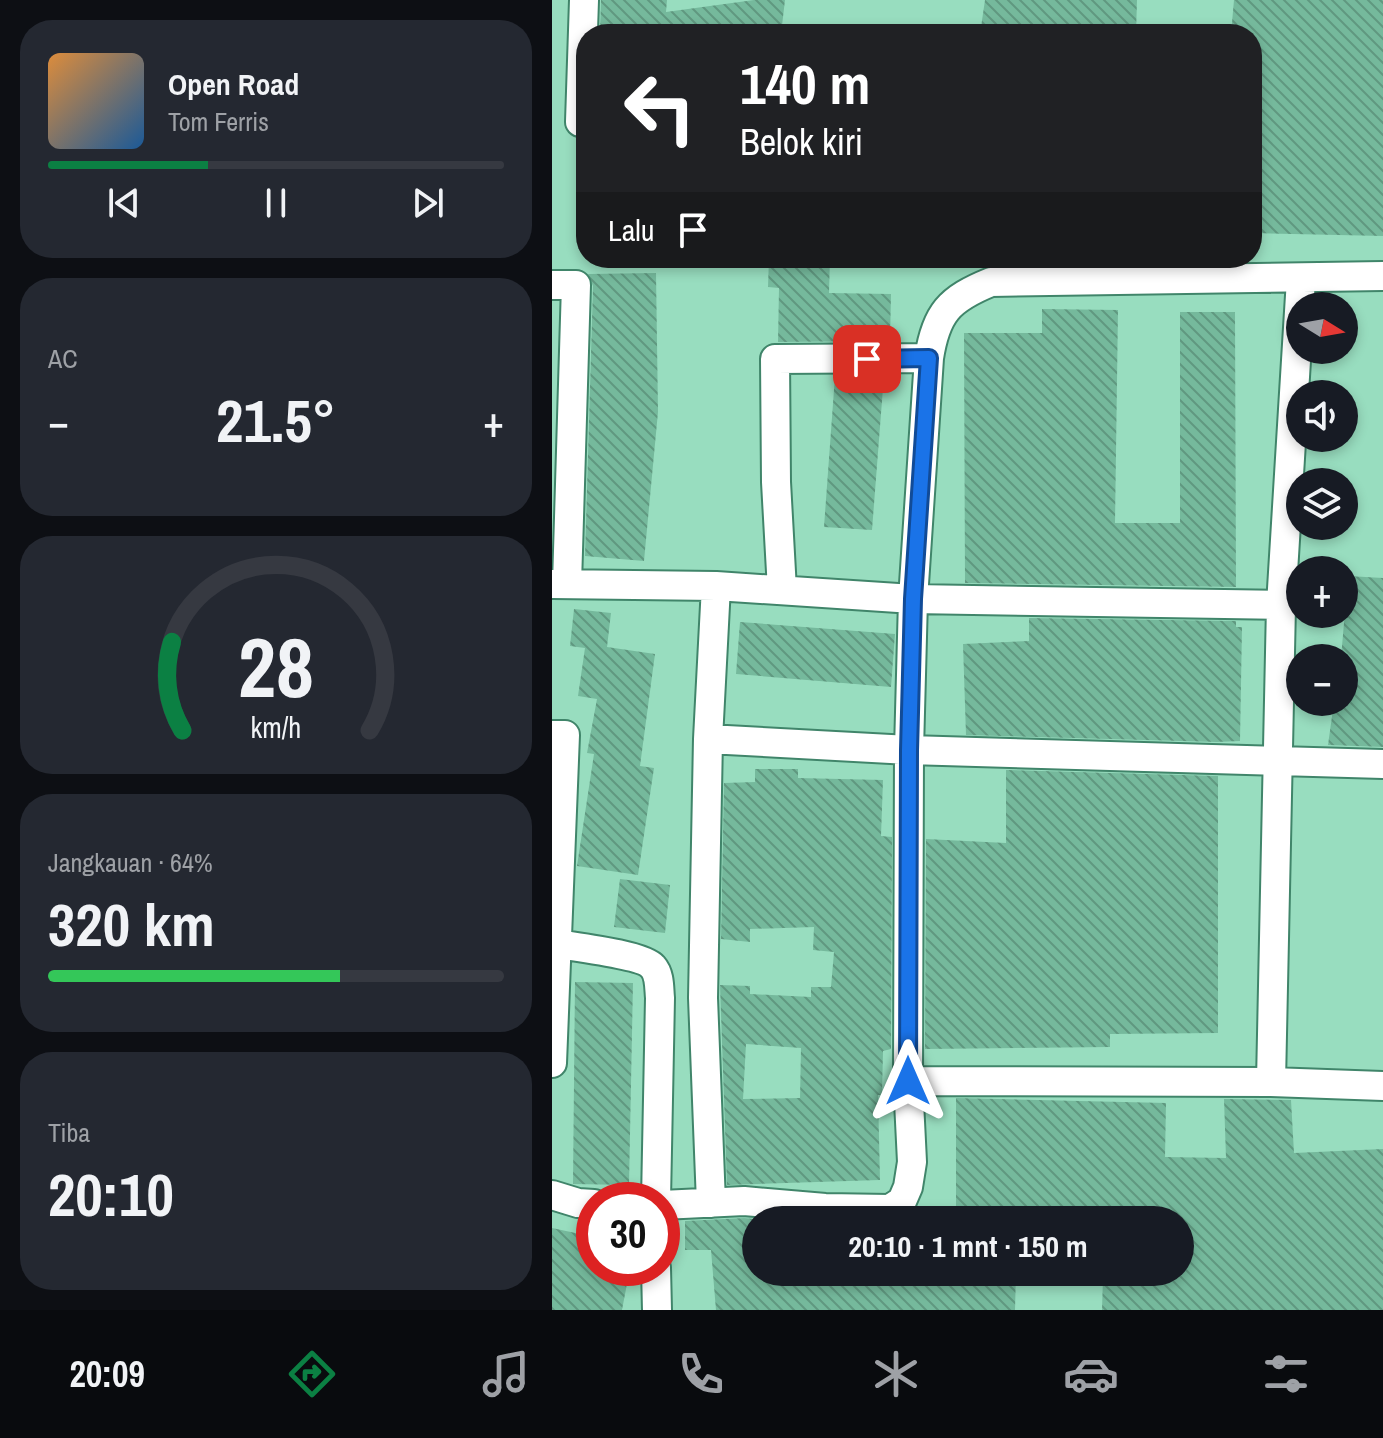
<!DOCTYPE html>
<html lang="id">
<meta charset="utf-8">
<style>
:root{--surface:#171b24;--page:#242831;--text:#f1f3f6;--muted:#9ea1a6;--line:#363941;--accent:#0b8043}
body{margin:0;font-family:"Archivo Narrow",sans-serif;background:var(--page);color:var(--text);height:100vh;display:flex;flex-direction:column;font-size:30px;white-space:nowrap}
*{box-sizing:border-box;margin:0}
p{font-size:26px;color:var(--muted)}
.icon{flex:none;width:44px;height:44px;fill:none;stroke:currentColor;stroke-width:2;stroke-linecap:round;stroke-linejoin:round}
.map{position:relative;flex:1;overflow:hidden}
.details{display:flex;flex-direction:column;gap:20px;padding:20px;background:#0d0f14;width:552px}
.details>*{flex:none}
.top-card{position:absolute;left:24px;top:24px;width:686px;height:244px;border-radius:32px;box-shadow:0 4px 12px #0003;background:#202124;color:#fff;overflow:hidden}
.needle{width:52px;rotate:101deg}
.fabs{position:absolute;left:734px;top:292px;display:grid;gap:16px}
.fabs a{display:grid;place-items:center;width:72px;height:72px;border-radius:50%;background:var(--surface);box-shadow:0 4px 12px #0003;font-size:40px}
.speed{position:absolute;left:24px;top:1182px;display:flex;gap:16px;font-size:40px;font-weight:700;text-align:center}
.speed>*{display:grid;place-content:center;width:104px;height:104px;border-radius:50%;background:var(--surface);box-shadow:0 4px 12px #0003;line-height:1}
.speed .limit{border:12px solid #d22;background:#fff;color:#111}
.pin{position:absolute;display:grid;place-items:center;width:68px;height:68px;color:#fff;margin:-34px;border-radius:16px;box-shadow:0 4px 12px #0006}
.me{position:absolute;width:88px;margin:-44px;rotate:0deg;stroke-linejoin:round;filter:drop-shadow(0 0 6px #0008)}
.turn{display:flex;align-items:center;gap:28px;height:168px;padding:0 32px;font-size:36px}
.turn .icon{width:104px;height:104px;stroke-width:2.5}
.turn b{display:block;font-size:56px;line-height:68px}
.then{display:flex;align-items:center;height:76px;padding:0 32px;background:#0003;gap:16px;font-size:30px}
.big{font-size:60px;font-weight:700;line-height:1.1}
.details .widget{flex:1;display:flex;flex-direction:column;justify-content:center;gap:12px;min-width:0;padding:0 28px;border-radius:32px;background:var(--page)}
.details .dial{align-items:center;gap:0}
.dial svg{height:208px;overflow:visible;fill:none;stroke:var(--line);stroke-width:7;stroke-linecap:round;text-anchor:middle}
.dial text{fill:var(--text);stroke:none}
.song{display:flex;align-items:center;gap:24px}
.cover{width:96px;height:96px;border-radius:12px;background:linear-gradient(135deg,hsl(30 70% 55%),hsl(210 70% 35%))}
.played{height:8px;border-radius:4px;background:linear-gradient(90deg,var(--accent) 35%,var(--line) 35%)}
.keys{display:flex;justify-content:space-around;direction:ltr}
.heat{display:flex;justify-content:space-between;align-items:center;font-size:44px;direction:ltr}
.charge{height:12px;border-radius:6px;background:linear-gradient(90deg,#34c759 64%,var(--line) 0)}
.trip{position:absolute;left:190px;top:1206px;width:452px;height:80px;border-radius:40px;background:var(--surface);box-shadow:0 4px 12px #0003;font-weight:700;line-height:80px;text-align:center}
.dock{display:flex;height:128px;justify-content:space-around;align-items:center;background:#090b0e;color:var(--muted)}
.dock .icon{width:56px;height:56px}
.dock .current{color:var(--accent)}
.dock b{font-size:36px;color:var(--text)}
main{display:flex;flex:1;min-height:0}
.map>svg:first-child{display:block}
</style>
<main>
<section class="details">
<div class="widget">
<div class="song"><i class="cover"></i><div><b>Open Road</b><p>Tom Ferris</p></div></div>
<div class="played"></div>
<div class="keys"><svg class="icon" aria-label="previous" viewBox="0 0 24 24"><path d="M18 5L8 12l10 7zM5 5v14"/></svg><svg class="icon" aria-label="pause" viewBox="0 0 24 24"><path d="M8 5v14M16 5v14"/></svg><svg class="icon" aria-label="next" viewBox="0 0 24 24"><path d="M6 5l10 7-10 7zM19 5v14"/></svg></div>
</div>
<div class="widget"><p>AC</p>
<div class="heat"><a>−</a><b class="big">21.5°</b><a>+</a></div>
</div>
<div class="widget dial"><svg viewBox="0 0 100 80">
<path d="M14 69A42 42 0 1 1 86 69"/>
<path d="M14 69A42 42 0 0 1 10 35" stroke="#0b8043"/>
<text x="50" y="56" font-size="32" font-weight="700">28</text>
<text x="50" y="72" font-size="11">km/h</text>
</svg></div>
<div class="widget"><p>Jangkauan · 64%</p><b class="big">320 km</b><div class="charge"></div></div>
<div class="widget"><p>Tiba</p><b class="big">20:10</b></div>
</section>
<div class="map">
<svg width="831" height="1310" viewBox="0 0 831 1310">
<defs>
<pattern id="building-back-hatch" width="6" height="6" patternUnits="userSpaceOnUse" patternTransform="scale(2)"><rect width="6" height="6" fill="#75b99c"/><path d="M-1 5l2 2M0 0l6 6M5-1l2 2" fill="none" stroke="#609880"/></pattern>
</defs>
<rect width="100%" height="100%" fill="#98ddbf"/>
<path fill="url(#building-back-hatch)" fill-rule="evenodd" d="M49,0H115L114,12L202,0H233L229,34H48Z
M433,0H585L584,34H428Z
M682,0H831V236L700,233V34H679Z
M217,258H278L277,293L339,294L338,341L226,342L227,288L216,287Z
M104,273L106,412L92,561L33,556L41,286L36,274Z
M490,309L566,310L563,523H628V312H683L684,587L413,583L412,333H490Z
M332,375L320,530L272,527L283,376Z
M796,576L831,578V747L776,745L782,702H792V658H789Z
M22,609L59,613L55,647L103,654L88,766L102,768L86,875L25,866L42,754L35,753L45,699L26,696L33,648L18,646Z
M477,618L684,621V627H690L688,741L665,742L414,735L411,644L477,641Z
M188,622L343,634L339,687L184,674Z
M203,769H246V778L331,780L329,836L340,837L339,1049L331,1051L330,1095H326L328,1180L175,1185L168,985L198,986V994L259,997V987H279L282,952L261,950L262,927L198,929V942L169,939L172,783L203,782ZM194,1044L249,1048L248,1098L191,1099Z
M454,770L666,776V1033L558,1034V1047L373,1049L374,839L454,843Z
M68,879L118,885L113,933L62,927Z
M23,982L81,983L77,1185L21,1184Z
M404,1098L614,1103L613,1157L674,1158L672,1099L739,1100L742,1153L831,1149V1310H550L551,1277L555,1278V1272H628V1220H355L362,1212H404Z
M192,1218L213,1220H204V1272H464L463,1310H164L159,1250H133V1221Z
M0,1228L42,1237V1268H78L70,1310H0Z"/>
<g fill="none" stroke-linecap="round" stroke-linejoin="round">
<defs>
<path id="minor" d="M28,122L32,0
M0,285H24L15,584
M0,584L164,586L361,599L729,605
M164,586L156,739L357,750L831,764
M230,590L224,482L223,359L377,358
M0,735H13L0,1063
M156,739L151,998L159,1203
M6,944C23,947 91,955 101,967C108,975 107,988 108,998L104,1200
M356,1081L719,1082L831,1086
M719,1082L729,605L749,279
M0,1195L26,1203L42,1204
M110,1205L192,1201L273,1208L338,1209L350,1201L356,1187L360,1162L356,1081L357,750L361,599L377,358C384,313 397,299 439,282L831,276
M104,1268L105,1310"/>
</defs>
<use href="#minor" stroke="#40856a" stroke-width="32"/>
<use href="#minor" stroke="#fff" stroke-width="28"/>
</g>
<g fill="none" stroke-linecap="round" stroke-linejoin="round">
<defs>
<path id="route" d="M315,359L377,358L361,599L357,750L356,1081"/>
</defs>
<use href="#route" stroke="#114b97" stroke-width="20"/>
<use href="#route" stroke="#1a73e8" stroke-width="14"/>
</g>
</svg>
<div class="fabs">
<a><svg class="needle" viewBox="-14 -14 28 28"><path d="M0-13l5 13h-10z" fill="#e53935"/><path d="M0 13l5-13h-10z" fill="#9ea1a6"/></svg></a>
<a><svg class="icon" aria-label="sound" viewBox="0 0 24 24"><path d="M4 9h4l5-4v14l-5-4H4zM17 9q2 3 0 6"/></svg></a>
<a><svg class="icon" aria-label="layers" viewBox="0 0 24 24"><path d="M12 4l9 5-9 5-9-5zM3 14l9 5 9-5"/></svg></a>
<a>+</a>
<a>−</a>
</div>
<div class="speed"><div class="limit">30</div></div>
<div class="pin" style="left:315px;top:359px;background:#d93025"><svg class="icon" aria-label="arrive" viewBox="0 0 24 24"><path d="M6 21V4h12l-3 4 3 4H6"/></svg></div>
<svg class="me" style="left:356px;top:1081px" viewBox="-20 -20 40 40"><path d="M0-17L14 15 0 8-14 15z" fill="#1a73e8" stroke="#fff" stroke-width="4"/></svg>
<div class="trip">20:10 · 1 mnt · 150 m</div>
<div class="top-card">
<div class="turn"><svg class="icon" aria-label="left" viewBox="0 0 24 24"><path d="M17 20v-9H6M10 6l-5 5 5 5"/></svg><div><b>140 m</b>Belok kiri</div></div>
<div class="then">Lalu<svg class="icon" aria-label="arrive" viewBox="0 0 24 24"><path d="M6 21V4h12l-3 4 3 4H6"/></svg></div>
</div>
</div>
</main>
<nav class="dock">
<b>20:09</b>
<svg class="icon current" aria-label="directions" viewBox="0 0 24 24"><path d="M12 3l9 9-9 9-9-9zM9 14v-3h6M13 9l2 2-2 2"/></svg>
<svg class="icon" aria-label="music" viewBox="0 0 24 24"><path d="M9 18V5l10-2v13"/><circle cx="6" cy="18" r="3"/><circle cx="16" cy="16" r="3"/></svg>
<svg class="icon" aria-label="phone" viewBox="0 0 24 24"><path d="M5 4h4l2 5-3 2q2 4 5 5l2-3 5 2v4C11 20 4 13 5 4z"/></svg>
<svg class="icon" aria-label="climate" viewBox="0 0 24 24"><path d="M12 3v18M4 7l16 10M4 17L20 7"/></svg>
<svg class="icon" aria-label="car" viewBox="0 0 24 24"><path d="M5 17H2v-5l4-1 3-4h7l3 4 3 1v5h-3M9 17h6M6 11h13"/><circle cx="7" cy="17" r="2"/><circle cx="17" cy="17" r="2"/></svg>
<svg class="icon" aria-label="filters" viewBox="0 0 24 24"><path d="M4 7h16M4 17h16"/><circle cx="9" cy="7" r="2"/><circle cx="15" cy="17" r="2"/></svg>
</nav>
